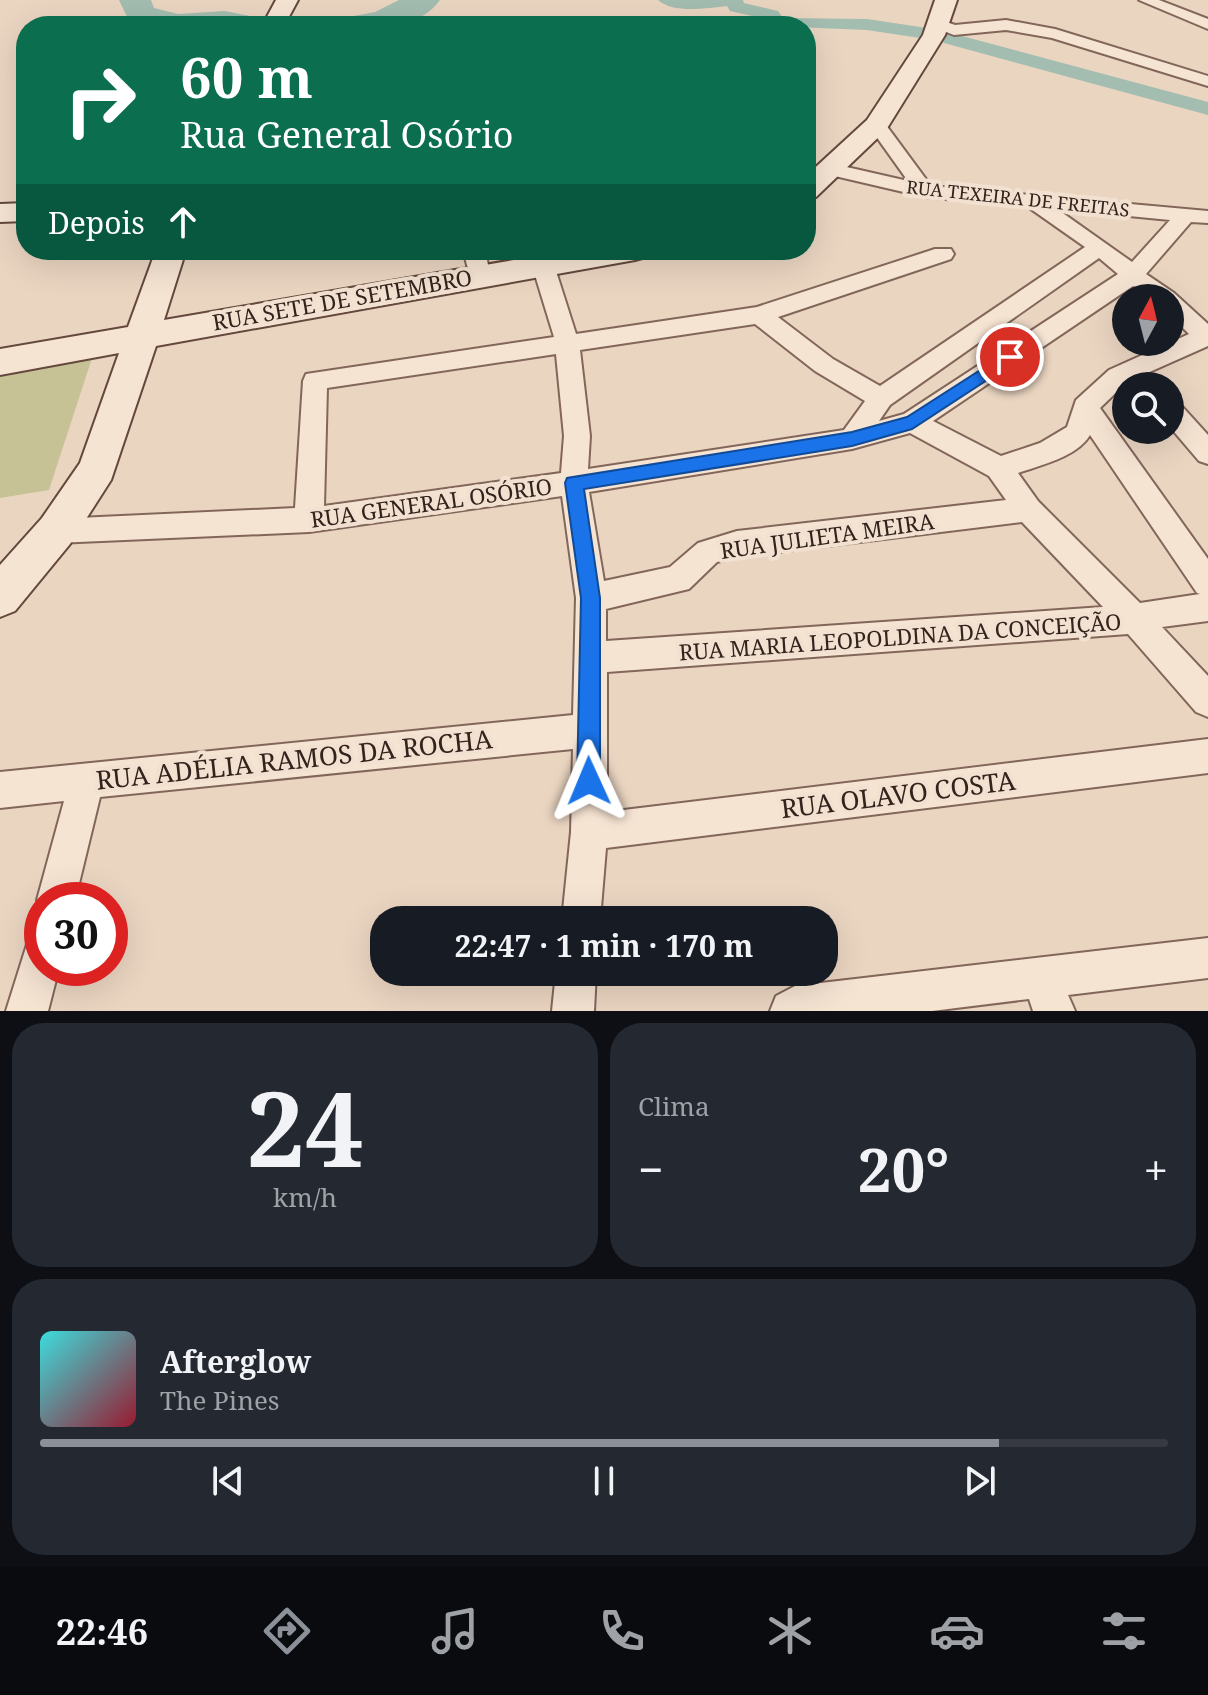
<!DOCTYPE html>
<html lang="pt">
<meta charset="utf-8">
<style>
:root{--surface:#171b24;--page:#242831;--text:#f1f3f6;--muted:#9ea1a6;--line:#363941;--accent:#8c9099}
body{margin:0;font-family:"Noto Serif",serif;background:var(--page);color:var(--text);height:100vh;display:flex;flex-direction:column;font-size:30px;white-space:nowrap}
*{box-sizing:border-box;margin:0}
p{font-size:26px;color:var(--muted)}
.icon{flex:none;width:44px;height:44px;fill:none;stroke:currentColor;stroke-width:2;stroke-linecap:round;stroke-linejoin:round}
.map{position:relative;height:1011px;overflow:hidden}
.panel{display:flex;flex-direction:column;gap:12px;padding:12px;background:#0d0f14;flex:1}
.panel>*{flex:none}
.banner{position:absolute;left:16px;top:16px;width:800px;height:244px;border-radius:32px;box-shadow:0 8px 32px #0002;background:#0b6e4f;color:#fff;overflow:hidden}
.needle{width:52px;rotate:7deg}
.tools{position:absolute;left:1112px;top:284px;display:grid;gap:16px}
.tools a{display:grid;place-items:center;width:72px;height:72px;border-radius:50%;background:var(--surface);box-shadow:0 8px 32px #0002;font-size:40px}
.speed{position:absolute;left:24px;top:882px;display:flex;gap:16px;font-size:40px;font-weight:700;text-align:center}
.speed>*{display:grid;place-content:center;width:104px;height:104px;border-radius:50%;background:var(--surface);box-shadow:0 8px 32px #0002;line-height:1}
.speed .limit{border:12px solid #d22;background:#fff;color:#111}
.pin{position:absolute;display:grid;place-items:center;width:68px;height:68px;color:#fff;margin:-34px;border:4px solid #fff;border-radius:50%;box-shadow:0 2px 8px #0007}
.me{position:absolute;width:88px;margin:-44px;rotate:359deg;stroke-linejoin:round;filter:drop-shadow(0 0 6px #0008)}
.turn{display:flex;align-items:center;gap:28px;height:168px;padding:0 32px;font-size:36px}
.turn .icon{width:104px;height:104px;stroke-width:2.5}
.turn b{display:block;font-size:56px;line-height:68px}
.then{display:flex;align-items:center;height:76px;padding:0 32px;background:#0003;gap:16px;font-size:30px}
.big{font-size:60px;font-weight:700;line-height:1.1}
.panel .card{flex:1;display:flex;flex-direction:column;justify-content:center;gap:12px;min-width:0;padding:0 28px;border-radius:32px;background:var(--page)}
.panel .dial{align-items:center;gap:0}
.dial b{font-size:104px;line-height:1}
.song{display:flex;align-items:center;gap:24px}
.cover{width:96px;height:96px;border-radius:12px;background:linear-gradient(135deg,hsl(180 70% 55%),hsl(350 70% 35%))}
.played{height:8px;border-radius:4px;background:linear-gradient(90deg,var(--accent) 85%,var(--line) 85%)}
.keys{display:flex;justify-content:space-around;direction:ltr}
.heat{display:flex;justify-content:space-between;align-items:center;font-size:44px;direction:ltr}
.panel .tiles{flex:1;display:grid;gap:12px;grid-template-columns:1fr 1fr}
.card:last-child{grid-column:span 2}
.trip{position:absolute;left:370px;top:906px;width:468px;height:80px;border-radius:32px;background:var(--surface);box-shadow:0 8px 32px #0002;font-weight:700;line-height:80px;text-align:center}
.tabs{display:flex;height:128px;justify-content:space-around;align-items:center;background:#090b0e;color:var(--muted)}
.tabs .icon{width:56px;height:56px}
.tabs .selected{color:var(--accent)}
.tabs b{font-size:36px;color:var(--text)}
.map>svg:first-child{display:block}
</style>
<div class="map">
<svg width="1208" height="1011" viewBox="0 0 1208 1011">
<rect width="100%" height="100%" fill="#ead5c1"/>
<path fill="#c7c296" d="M92,358L49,490L0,498V377Z"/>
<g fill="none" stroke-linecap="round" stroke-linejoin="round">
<path fill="#a3bdb0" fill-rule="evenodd" d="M658,0H743L744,3L778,11L783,18L867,19L927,28L930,32L920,38L867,30L770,26L765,19L730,11L727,6C706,8 674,14 658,0Z
M951,33L1208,102V115L944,43L941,39L944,35Z"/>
<path fill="#a3bdb0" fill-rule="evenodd" d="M119,0H151L154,8L178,14L225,11L264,19L269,26H147L129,21Z
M399,0H440C417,33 368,26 333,26L338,19L375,12Z"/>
<defs>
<path id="street" d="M1139,0H1159L1208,19V29Z
M938,19L955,25L1006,20L1055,29L1208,76V86L1052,38L1006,30L954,35L933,27V21Z
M877,120L883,121L931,186L1208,211V223L1191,222L1146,274L1174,293L1208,324V346L1127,382L1100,408L1208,559V621L1162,627L1208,676V717L1196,712L1128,634L607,672V812L1208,739V773L606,848L600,920H562L571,832L573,749L100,797L75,900H42V912L37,900L64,801L0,808V772L573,715L576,598L562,496L309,532L56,543L46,540L42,531L46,522L56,519L295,508L303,381L306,374L554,337L532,265L535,260H551L554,265L576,334L757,307L935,249H951L954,254L951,259L778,317L833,359L880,386L1085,247L1028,207L925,197L822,173L819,169L829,163L908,181L868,125ZM1057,209L1170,220L1132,262ZM1099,258L1118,274L904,414L879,421L890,405ZM1133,286L1150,298H1170V315L1189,334L1109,370L1076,400L1067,427L1040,443L1001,456L933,421ZM755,324L815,371L865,401L844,430L588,469L590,436L580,350ZM556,354L564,436L561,473L324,506L327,388ZM910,433L989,476L1006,500L737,531L698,543L670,567L604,581L589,492L852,449ZM1090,435L1197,593L1200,594L1140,603L1038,501L1018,473C1041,465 1077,457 1090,435ZM1022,522L1103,607L606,641V609L689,589L717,562L737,557Z
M463,250H485L490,275L487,280H471Z
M1170,400L1179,403L1208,435V464L1199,461L1170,427Z
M42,935V968H59L48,1011H6L28,941Z
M1208,938V978L1068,995L1075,1011H1033L1029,999L932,1011H770L776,996L795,986Z
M556,972H596L594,1011H552Z"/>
<path id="secondary" d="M276,0H298L284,26H262Z
M935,0H957L945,35L886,130L816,197L806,199V176L867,120L923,35Z
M26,203V221L0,222V204Z
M156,250H186L164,320L572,250H650L646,257L635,260L156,346L111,480L70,544L15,611L0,617V565L42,518L80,463L119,353L0,375V349L128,327Z"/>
</defs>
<use href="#street" stroke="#82665a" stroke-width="4"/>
<use href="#secondary" stroke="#64483d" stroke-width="4"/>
<use href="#street" fill="#f6e4d3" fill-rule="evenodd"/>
<use href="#secondary" fill="#f6e4d3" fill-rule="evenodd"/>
</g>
<path fill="#1a73e8" stroke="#114b97" stroke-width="2" d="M1010,351L1018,357L1016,361L912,429L852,446L584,489L600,598V781L597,789L589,793L581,789L577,781L581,598L565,483L567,478L852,432L907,417Z"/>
<g text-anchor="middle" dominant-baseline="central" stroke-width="8" stroke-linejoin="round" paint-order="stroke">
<g font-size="18" fill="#33231d" stroke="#f2e1d0">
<text transform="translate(1018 198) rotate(6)">RUA TEXEIRA DE FREITAS</text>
</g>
<g font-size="22" fill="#33231d" stroke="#f2e1d0">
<text transform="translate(342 299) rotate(-10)">RUA SETE DE SETEMBRO</text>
<text transform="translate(431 502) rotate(-8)">RUA GENERAL OSÓRIO</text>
<text transform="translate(827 535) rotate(-8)">RUA JULIETA MEIRA</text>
<text transform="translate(900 636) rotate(-4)">RUA MARIA LEOPOLDINA DA CONCEIÇÃO</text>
</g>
<g font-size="26" fill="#33231d" stroke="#f2e1d0">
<text transform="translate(294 759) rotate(-6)">RUA ADÉLIA RAMOS DA ROCHA</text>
<text transform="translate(898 794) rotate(-7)">RUA OLAVO COSTA</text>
</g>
</g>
</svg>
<div class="tools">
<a><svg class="needle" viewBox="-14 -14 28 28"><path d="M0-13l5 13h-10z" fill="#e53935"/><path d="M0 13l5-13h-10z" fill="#9ea1a6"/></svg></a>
<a><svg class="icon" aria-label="search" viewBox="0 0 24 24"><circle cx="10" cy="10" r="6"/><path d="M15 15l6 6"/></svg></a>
</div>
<div class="speed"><div class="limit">30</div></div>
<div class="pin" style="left:1010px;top:357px;background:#d93025"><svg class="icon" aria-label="arrive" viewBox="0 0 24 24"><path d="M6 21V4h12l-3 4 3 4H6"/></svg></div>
<svg class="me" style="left:589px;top:781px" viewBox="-20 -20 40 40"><path d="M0-17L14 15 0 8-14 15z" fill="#1a73e8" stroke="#fff" stroke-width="4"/></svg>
<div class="trip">22:47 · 1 min · 170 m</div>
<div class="banner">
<div class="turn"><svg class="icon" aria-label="right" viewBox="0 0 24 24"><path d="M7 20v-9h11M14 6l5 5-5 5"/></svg><div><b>60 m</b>Rua General Osório</div></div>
<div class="then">Depois<svg class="icon" aria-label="ahead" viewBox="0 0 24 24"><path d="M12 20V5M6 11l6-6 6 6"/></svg></div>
</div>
</div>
<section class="panel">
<div class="tiles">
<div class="card dial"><b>24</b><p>km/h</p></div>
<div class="card"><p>Clima</p>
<div class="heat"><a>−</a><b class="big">20°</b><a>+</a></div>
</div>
<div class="card">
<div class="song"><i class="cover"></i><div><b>Afterglow</b><p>The Pines</p></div></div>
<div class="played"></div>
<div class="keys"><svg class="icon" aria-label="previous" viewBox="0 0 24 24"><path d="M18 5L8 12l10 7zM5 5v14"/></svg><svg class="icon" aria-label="pause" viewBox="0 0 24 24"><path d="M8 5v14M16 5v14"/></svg><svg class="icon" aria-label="next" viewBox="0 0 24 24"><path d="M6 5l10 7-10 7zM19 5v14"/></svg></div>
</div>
</div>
</section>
<nav class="tabs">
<b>22:46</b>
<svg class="icon selected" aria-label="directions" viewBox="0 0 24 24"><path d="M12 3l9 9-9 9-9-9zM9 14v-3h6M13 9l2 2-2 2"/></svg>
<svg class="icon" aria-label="music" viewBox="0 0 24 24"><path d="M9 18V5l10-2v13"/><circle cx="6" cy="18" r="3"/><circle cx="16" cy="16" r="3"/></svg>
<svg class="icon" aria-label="phone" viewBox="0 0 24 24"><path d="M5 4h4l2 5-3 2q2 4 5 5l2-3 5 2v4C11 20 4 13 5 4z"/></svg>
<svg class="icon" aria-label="climate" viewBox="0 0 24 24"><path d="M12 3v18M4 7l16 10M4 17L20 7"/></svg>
<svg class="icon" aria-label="car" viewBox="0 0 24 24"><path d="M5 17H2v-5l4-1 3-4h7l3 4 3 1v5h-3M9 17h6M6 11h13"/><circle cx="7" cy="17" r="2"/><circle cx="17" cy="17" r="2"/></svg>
<svg class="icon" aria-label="filters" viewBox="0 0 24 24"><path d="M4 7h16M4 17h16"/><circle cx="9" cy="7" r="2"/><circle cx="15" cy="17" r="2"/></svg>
</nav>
